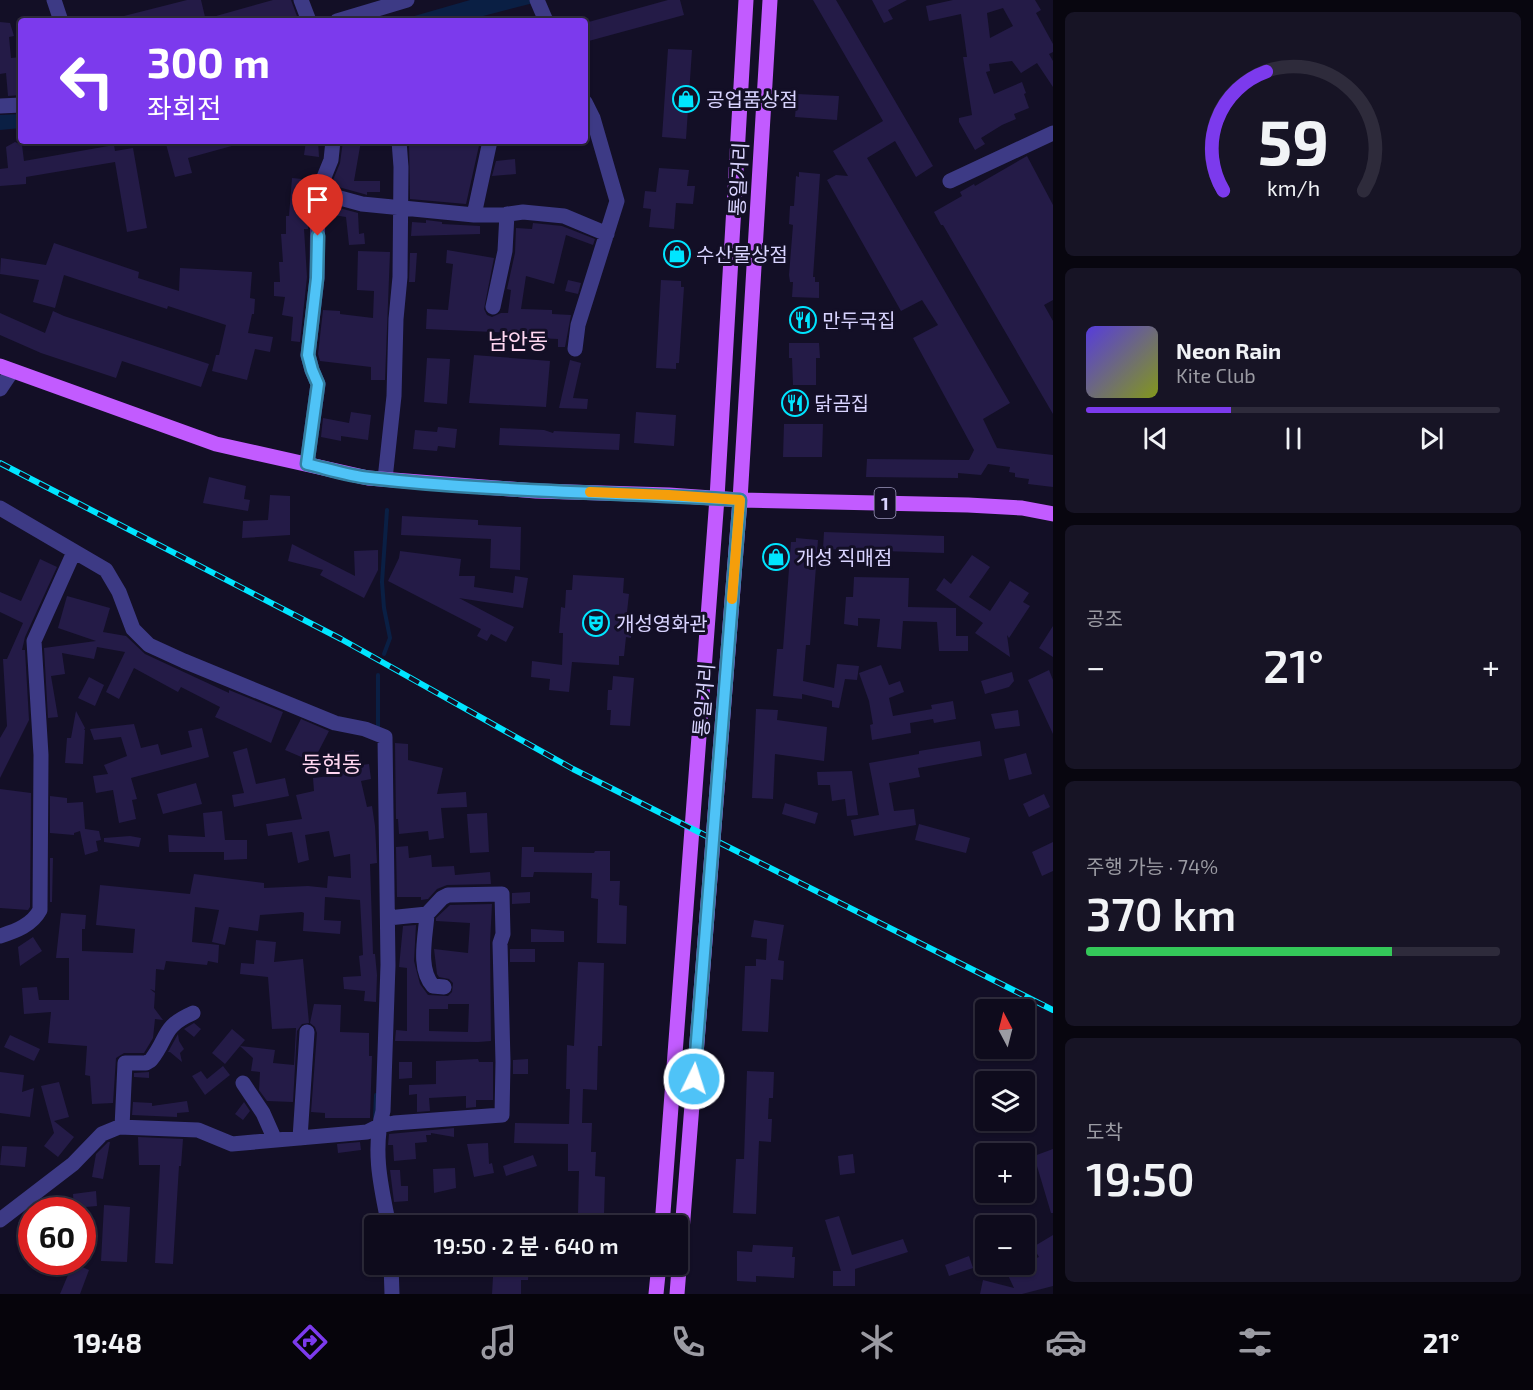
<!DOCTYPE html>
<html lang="ko">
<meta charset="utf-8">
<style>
:root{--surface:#0e0b1c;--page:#171425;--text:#f1f3f6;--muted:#9b9ba3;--line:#2e2b3b;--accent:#7c3aed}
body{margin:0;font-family:"Exo 2","Noto Sans KR",sans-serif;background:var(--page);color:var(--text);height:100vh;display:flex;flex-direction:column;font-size:22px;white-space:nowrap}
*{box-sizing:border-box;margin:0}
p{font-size:20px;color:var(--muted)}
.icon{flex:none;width:33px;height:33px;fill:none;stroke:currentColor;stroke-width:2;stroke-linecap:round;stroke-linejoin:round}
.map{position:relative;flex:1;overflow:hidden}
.drawer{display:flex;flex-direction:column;gap:12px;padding:12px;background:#08060f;width:480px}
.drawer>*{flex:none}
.guide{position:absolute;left:18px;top:18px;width:570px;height:126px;border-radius:6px;box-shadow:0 2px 4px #0004,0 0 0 2px var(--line);background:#7c3aed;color:#fff;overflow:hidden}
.needle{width:39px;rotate:353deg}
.fabs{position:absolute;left:975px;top:999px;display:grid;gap:12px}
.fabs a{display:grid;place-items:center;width:60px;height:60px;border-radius:6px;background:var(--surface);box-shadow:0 2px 4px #0004,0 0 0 2px var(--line);font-size:30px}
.speed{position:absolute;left:18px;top:1197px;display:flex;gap:12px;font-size:30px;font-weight:700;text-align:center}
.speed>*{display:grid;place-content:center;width:78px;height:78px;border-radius:50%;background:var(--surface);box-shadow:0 2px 4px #0004,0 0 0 2px var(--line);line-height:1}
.speed .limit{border:9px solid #d22;background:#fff;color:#111}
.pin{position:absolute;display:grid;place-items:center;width:51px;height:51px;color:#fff;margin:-62px -26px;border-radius:50% 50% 50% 0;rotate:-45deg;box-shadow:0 0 6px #0007}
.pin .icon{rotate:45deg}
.me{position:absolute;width:66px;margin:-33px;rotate:4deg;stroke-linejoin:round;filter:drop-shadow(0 0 4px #0008)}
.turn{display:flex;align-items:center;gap:21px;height:126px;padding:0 30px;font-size:27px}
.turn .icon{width:78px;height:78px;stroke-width:2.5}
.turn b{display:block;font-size:42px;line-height:51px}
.big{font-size:45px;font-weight:600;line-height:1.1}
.drawer .card{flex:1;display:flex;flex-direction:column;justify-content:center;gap:9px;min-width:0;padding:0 21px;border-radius:9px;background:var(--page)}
.drawer .dial{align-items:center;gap:0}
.dial svg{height:156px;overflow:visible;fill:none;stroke:var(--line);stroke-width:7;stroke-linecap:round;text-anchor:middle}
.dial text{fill:var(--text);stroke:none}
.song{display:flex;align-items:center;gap:18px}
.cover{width:72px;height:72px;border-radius:9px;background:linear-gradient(135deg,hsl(250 70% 55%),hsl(70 70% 35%))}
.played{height:6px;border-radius:3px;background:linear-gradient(90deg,var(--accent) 35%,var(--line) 35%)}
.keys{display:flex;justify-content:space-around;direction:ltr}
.heat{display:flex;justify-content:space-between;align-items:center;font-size:33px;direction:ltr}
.charge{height:9px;border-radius:4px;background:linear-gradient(90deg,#34c759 74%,var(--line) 0)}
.trip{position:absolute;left:364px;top:1215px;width:324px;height:60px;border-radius:6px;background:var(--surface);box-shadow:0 2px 4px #0004,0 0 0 2px var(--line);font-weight:600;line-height:60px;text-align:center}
.tab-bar{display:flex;height:96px;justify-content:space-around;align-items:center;background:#06040b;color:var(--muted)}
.tab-bar .icon{width:42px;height:42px}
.tab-bar .selected{color:var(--accent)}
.tab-bar b{font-size:27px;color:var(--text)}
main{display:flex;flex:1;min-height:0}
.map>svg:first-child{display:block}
</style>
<main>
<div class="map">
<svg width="1053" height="1294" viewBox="0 0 1053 1294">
<rect width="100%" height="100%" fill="#130f26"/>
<path fill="#0a1f44" d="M470,0H545L464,21H397Z
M21,114V128L0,130V115Z"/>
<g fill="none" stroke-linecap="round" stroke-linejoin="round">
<path stroke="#0a1f44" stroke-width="4" d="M384,654L390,638L384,608L382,582L387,510
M378,728V675
M375,1118L376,1095"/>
</g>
<path fill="#241b47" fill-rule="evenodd" d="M187,0H201L206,21H120V17Z
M273,0H291L298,19L292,21H210L209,18Z
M668,0H680L684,15L585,42V23Z
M813,0H836L933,166L916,177L895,141L867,158L1010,403L983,419L997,448L1053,455V487L1028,484L1029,479L1015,477V473L1009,472L1010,467L988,464L981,475L958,473V478L866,477L867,459L969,460L974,450L913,338L938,325L922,300L901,311L827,180L836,175L848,176L833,151L883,121Z
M872,0H907L888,10L893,19L884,23Z
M953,0H1035L1041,10L1036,13L1053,44V52L1049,54L1053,61V87L1037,63L1021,73L1012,61L989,64L990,71L986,72L994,94L1022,82L1026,93L1024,94L1029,108L1014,114L1016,119L1002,125L981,138L985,144L975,150L959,122V118L972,115L963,57H967L961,14L929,21L926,6ZM1003,8L1013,26L990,38L987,13Z
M0,22L10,23L14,36L9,37L11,58L21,57V95L8,96L6,73L0,74Z
M668,49L692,50L686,139L662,137Z
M797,94L839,96L837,120L795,117Z
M178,141H239V144L188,158L192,173L175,177L166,144Z
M306,141H318L319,157L304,155Z
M343,141H361L354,181H380V192H367V195L364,194L331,185L340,163Z
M409,141H423V143L480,141L466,204L410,199Z
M15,142L22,145L24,161L114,145L115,151L133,148L147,228L127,232L115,162L26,177V184L0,186V169L8,168L6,147Z
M1027,156L1053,205V300L1044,305L1053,321V414L943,225H941L934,212L962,196L960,192L974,184L975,186Z
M515,159L516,174L492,176L496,161Z
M659,168L689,170L687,186H695L693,204L676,203L674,229L649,227L651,209L643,208L645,191L656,192Z
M799,172L820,174L813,277H815V282H819V298L792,297L793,282H790L789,275L793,225L789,224L790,206H794L796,176L799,177Z
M292,178L312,180L308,192V229H304L307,277L300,342L291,341L293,317L282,315L285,297L274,296V282H280L279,262H283L281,234H286V216H289Z
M328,205L358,213L359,234L364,233L365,244L349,245L346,217L327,214Z
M426,220L442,222V224L480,226V234L411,236L412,222L426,223Z
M533,223L562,226L595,239L593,245L566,235L554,284L526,276L521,309L552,310V314L571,315L565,347H558V339L536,338V334L426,329L427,309L448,310L453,264L446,263L447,250L494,258L484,309L487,315L492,317L501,313H508L511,290L507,289L515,253L516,228L532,229Z
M54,243L139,272L138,278L179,291L180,268L252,272L250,298L255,299L254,314H252L248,333L273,337L270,352L255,349L247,380L212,371L216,355H219L226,325L168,306L167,309L64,275L55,308L33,302L39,280L0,274L1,258L46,265Z
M358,251L390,252L385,380H371V367L320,361L318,354L323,310L340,311V314L373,318L374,291L357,290Z
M410,253H417L415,282H409Z
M568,280L581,283L578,294L565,291Z
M661,280L681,281V287H684L679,363H676V369L656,368Z
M53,311L64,316L209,364L201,387L122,361L116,378L41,353L0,335V313L45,333Z
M789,343H819L820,358H816V385H793L792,358H789Z
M474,355L550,361L546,407L469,403Z
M427,358L450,359L447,404L424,402Z
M570,360L581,363L573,398L588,399L587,409L559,408Z
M351,412L371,415L368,440L341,436V441L321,437L323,418L349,423Z
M636,412L676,415L674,446L634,443Z
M784,424H823L822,457H783Z
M438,427L457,429L455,448L438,446L437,451L413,449L415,430L437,432Z
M500,428L544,430L553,433L554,431L620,434L619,450L499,445Z
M209,477L246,486L244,499L250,500L248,511L203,503Z
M270,495L290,496V535L242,538L243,521L268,520Z
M402,516L478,520V525L521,527L520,570L490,568L491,539L401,535Z
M824,532L944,536V553L823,549Z
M796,538L818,540L810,645H806L803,681L834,688L837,664L859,666L857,680L845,679L839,708L832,707V701L802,694V699L773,696L777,649H783L791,542H796Z
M292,544L355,576L354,551L378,550V570L364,598L320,575L323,570L288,561Z
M400,551L461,559L459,576H475L474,587L513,593L515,576L528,578L523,608L459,598L514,627L506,642L491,634L487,641L477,636L481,629L388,581L399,558Z
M972,555L990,567L969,597L990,611L1010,581L1029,593L1023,602L1030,606L1009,638L1007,635L1010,657L975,633L983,623L936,590L944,578L951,584Z
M40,559L57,567L25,637L22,650H25L29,720L0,778V738L7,726L3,659H7L23,623L0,612V592L21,601Z
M573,575L624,578L623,593L629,594L627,612H632L631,638L626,637L624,656H619V665L572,662L569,692L549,690L550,679L531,677L532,661L562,665L563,633H559L561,607L565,608L566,590H572Z
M854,577L909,578L908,607L956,608V636H968V651H939L937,622L903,621L901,649L877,647L880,619L858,618V626L844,624L846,597H853Z
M67,596L110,608L103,632L126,636L145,654L229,693V690L283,712L271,743L215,717L220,707L181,687L178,692L134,668L119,699L106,692L125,652L97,647L94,659L62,653L65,674L51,676L58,717L48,718L44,648L96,641L58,628Z
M1053,626V657L1039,648Z
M881,665L889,685L900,681L904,692L889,698L893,716L932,709L931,705L953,701L956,719L934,723L933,719L910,723L911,733L872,740L870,725L873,724L869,701L859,673Z
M1049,670L1053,680V734L1028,680Z
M1012,672L1014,681L1009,687L985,694L981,681Z
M613,676L634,678L630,726L610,725L611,710H607L608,690H612Z
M89,677L104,685L95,706L78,698Z
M756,709L778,710L777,720L827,727L824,761L775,754L773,799L752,798Z
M1018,710L1020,726L995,729L991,714Z
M76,711L85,728L84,730H85L83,764L65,763L67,738H71Z
M301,719L329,731L313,762L285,750Z
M134,724L141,748L158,744L161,755L192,747L188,731L202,728L209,757L131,778L137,799L132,800L136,819L119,823L113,790L96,793L93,776L108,774L104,765L127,756L121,737L94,740L90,729Z
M980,741L982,756L918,768L920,777L889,783L894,811L914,809L916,825L854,836L851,820L879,815L869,763L919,754V751Z
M395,743L408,744V760L443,768L437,794L466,792L467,807L441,808L444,838L429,840L428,831L399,834L398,819H396Z
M247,748L256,784L285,778L289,796L234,807L232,795L244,793L233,752Z
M354,750L356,766L369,764L371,779L361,781L367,807L372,806L375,826L377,863L370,864L373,954H375L377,975L376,1002L364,1001L365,991L344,989L343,977L361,976L359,956L363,955L360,900L325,897L324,920L341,921L340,934L303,931L304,913L302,912L260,915L258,931L229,927L225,945L212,942L219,910L195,907L192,942L219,945L218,963L208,961L207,965L166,961L164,970L156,969L155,991L150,989L155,993L154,1008L163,1020L155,1019L153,1038L144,1053H124L116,1058L113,1103L92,1104L90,1076L85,1075L87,1046L48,1043L51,1012L24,1014L22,988L37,987L39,1000H69V958H56L61,913L86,915L85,929H82V951L133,953L135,929L96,925L100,885L190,894L194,874L264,883V888L308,886L327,888L328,876L351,878L350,854L334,857L329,831L305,835L309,860L298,863L292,832L268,836L266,824L302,819L296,795L314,791L313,778L339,775L322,767L345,764L344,752Z
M1026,753L1032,774L1009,780L1004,759Z
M852,771L858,815L847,816L845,799L832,801L830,785H818L817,772Z
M196,783L202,804L163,814L157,794Z
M0,789L31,793L30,907L28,910L0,908Z
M1044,794L1050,807L1029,817L1023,804Z
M50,796L67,798V803L83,802L85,829L99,831L101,840L96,841L98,851L85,855L80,831L74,833V835L50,833Z
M785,803L818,813L815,824L782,814Z
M222,811L225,840H247V859L224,860V852H169L168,835L205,837L203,813Z
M487,813L489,852L470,853L467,814Z
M919,824L970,838L966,853L915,840Z
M130,836L141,838L139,847L104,842V838Z
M1053,842V871L1042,876L1032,852Z
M408,846L409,858L431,855L432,867L454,866L455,875L490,872L491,884L447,885L437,889L428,899L421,900V897H397L396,847Z
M522,847H534V852L594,853L595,851H610V881H620L619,905L627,906L626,944L597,943L598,899L591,898L592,873L534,872L533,877H521Z
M50,858H53L52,902H50Z
M530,892V903L512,904V893Z
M492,904L490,943L491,1041L478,1042L395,1041L396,1030L407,1031V968L399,967L403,926L416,925L414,961L420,984L428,995L448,996L452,992L453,983L449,979L439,977L437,974L434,949L468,953L470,923L436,921V918L450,905ZM448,1004H469L468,1032L429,1031V1009H448Z
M754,920L784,925L778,960L784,961L783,980L771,979L768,1032L742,1031L745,966H756V959L766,960L767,939L751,937Z
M531,929L564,931V942H531Z
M33,937L42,951L20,966L18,947Z
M256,940L276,942L274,962L303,959L309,1023L302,1024L297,1031L293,1102L267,1101L259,1090L260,1072L251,1071L253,1058L240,1046L225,1064L212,1053L232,1029L245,1040L240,1046L275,1050L273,1063L294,1065L296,1028L272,1029L268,977L240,974L241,963L254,964Z
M510,949H535V962H510Z
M578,962L604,963L602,1046H598L597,1090L583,1089L582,1123H592L591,1152H596L595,1176L605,1177L604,1215H578L579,1171H568V1144L514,1143L515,1123L569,1124L570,1089H566L567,1045L574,1046Z
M314,1004L341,1005L340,1032L369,1033V1056H372L370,1118H325V1113L311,1112L317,1033L315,1027L310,1023Z
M194,1023L201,1029L194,1037L184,1029Z
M178,1034L179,1041L184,1049L180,1053L182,1062L170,1052H168Z
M10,1035L40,1049L34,1061L4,1047Z
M478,1059L479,1062H493V1100H476V1107L466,1108V1096L429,1098L430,1111L417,1112V1094L409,1095V1085L436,1084V1061Z
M528,1059V1074H513V1060Z
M399,1062H412V1078L399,1079Z
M223,1066L230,1075L205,1095L192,1076L201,1071L207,1079Z
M747,1071L774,1072L773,1098H769L768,1119H772L771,1142L759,1141L756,1214L733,1213L736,1159H744Z
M0,1072L24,1075L22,1092L34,1088L30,1117L0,1113Z
M149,1072V1078L134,1077V1073Z
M59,1082L69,1117L54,1121L74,1137L58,1157L44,1146L54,1133L41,1086Z
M187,1101L189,1112L177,1113V1117L132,1115L133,1102L152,1103V1106Z
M244,1102L250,1111L243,1120L235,1114Z
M454,1128V1137L431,1133V1135H426L427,1142L415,1143L416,1159L394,1161L393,1145H388L389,1134Z
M138,1137L183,1139L181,1166H179L173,1264L155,1263L160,1165H139Z
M108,1142H110L103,1179L92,1177L96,1154Z
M360,1142L361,1150L338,1153L337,1144Z
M488,1143L489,1164L492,1163L494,1173L474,1177L467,1144Z
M2,1146L27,1147L25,1167L0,1165Z
M1053,1149V1213H1051L1034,1156Z
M853,1154L855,1173L840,1175L838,1156Z
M533,1155L537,1166L506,1176L503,1166Z
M455,1168L456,1188L434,1193L433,1169Z
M390,1170H400L401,1186H408V1201L394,1202Z
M96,1191L97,1206L74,1208L73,1194Z
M104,1205L130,1207L127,1262L101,1261Z
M839,1216L852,1255L903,1239L908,1252L855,1269V1286H833V1271H841L825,1220Z
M18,1222H32V1241L20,1242Z
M1053,1235V1286L1022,1294H980L983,1280L1014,1288L1006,1271L1039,1257L1033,1247Z
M753,1245L793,1247L792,1257H795L794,1278L756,1276V1282L737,1281V1251L752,1252Z
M969,1256L973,1268L949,1276L945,1265Z
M73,1263L89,1270L80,1294H60Z
M478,1264H529L528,1280H521V1294H492L493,1277L477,1276Z"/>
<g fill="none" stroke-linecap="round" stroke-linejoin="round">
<path stroke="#3d3a85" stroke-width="15" d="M54,0L61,21
M301,0L309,21
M537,0L546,21
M337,21L407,0
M0,106L21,105
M950,181L1053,133
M318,192L362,204L474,215H502L523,212L564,216L607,234
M474,215L490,141
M493,307L505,251L507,214
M575,349L578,325L617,201L593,118L585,102
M0,389L12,371
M307,464L318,384L312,370L308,355L317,278L318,192L331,160L333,141
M385,479L394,396L396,319L400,277L401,167L399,141
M0,508L106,570L119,592L133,629L149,645L184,661L335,723L365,729L385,737L388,965L383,1111C372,1150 381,1187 389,1226
M427,914C426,935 417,968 433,986L444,987
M0,936C16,931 32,925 40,910L41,755L34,641L74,552
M243,1083L263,1113L275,1140
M122,1127L125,1063H146L151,1060C169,1037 161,1027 193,1013
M300,1138L307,1032
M0,1220L73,1164L102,1134L119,1127L198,1130L232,1144L367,1132L379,1126L394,1123L502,1115L503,1062L500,943L503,934L502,894L448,895L442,898L427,914L388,918
M391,1264L392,1294"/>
<path stroke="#c25bff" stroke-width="15" d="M0,366L216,444L368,478L536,491L669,495L740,500L968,505L1022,508L1053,514
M662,1226L717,498L746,0
M656,1294L659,1264
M677,1294L740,500L770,0"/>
<defs>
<path id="rail" d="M0,463L341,639L573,769L1053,1010"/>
</defs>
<use href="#rail" stroke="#00e5ff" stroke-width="6"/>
<use href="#rail" stroke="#130f26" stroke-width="4" stroke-dasharray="11" stroke-linecap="butt"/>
</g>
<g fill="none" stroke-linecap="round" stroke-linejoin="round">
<defs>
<path id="route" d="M318,236L317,278L308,355L312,370L318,384L307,464C328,469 349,476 370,478C493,492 617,492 740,500L694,1079"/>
</defs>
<use href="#route" stroke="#337fa1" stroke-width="15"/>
<use href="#route" stroke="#4fc3f7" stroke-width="10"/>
<path stroke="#f59e0b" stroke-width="10" d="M590,492L669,495L740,500L732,599"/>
</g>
<defs>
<symbol id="shop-ring" viewBox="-11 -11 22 22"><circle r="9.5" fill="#130f26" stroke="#00e5ff" stroke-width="1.5"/><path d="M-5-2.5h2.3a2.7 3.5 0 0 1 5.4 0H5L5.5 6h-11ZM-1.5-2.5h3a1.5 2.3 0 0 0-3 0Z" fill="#00e5ff"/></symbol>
<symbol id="restaurant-ring" viewBox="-11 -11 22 22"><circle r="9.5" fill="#130f26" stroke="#00e5ff" stroke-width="1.5"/><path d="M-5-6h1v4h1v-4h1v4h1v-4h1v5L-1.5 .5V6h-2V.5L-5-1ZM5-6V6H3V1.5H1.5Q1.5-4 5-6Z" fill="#00e5ff"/></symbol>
<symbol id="theatre-ring" viewBox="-11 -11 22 22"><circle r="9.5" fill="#130f26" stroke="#00e5ff" stroke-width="1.5"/><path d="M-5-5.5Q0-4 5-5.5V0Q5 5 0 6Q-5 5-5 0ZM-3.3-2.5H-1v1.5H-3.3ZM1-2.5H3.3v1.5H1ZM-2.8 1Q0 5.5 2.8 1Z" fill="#00e5ff"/></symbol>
</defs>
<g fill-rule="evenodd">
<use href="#shop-ring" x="671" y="84" width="30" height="30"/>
<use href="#shop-ring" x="662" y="239" width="30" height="30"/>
<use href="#restaurant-ring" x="788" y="305" width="30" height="30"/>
<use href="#restaurant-ring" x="780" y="388" width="30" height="30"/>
<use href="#shop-ring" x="761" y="542" width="30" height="30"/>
<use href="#theatre-ring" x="581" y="608" width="30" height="30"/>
</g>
<g text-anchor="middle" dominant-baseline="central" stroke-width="6" stroke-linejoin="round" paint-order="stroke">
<rect fill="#130f26" stroke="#9e99be" stroke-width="1.5" x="874.5" y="488" width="21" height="30" rx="4.5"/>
<g font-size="18" font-weight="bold" fill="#d9d4ff">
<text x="885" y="503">1</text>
</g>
<g font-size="20" fill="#d9d4ff" stroke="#130f26" text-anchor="start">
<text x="706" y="99">공업품상점</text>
<text x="696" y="254">수산물상점</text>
<text x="822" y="320">만두국집</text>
<text x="814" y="403">닭곰집</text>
<text x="796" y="557">개성 직매점</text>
<text x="616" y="623">개성영화관</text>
</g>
<g font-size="20" fill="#d9d4ff" stroke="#130f26">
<text transform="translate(738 179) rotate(-87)">통일거리</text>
<text transform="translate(703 700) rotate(-85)">통일거리</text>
</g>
<g font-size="22" fill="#ffd6f0" stroke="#130f26">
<text x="518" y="340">남안동</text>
<text x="332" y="763">동현동</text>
</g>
</g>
</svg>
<div class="fabs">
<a><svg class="needle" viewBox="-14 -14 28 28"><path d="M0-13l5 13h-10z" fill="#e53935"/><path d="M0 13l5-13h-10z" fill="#9b9ba3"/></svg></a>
<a><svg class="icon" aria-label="layers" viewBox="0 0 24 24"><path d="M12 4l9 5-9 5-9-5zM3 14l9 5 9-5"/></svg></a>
<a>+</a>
<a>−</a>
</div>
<div class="speed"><div class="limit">60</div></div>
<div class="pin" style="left:318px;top:236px;background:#d93025"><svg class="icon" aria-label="arrive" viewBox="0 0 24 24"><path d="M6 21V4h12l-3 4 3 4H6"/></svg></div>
<svg class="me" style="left:694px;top:1079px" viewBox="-20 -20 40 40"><circle r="17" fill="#4fc3f7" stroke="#fff" stroke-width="3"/><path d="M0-11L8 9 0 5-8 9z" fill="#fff"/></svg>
<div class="trip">19:50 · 2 분 · 640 m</div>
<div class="guide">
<div class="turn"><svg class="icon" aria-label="left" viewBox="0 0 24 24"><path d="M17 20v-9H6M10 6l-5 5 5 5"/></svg><div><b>300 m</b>좌회전</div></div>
</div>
</div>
<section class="drawer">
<div class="card dial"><svg viewBox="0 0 100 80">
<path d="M14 69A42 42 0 1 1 86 69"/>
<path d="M14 69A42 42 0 0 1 36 8" stroke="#7c3aed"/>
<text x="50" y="56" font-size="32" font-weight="700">59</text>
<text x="50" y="72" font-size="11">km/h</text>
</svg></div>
<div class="card">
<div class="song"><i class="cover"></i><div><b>Neon Rain</b><p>Kite Club</p></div></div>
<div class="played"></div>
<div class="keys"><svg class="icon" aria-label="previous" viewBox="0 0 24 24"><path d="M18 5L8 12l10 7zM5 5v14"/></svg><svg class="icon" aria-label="pause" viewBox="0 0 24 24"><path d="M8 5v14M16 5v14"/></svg><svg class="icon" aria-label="next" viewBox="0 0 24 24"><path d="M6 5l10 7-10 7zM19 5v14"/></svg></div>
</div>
<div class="card"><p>공조</p>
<div class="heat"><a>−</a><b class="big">21°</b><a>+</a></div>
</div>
<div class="card"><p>주행 가능 · 74%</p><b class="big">370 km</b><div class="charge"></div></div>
<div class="card"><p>도착</p><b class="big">19:50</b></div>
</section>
</main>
<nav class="tab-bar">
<b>19:48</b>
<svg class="icon selected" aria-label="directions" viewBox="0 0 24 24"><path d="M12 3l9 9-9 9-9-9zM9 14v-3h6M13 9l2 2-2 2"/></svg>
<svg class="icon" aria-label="music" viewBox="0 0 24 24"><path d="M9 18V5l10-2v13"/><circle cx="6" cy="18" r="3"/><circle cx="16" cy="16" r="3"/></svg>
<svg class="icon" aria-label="phone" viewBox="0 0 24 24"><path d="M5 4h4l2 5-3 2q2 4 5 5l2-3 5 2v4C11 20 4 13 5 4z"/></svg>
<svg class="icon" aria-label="climate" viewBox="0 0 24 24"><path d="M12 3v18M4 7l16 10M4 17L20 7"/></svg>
<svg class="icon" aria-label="car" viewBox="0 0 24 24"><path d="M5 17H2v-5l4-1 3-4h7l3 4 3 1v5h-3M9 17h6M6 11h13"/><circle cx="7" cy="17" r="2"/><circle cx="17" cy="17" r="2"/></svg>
<svg class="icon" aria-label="filters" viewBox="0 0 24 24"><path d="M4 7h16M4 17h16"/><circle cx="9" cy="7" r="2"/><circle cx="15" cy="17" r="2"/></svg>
<b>21°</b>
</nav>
